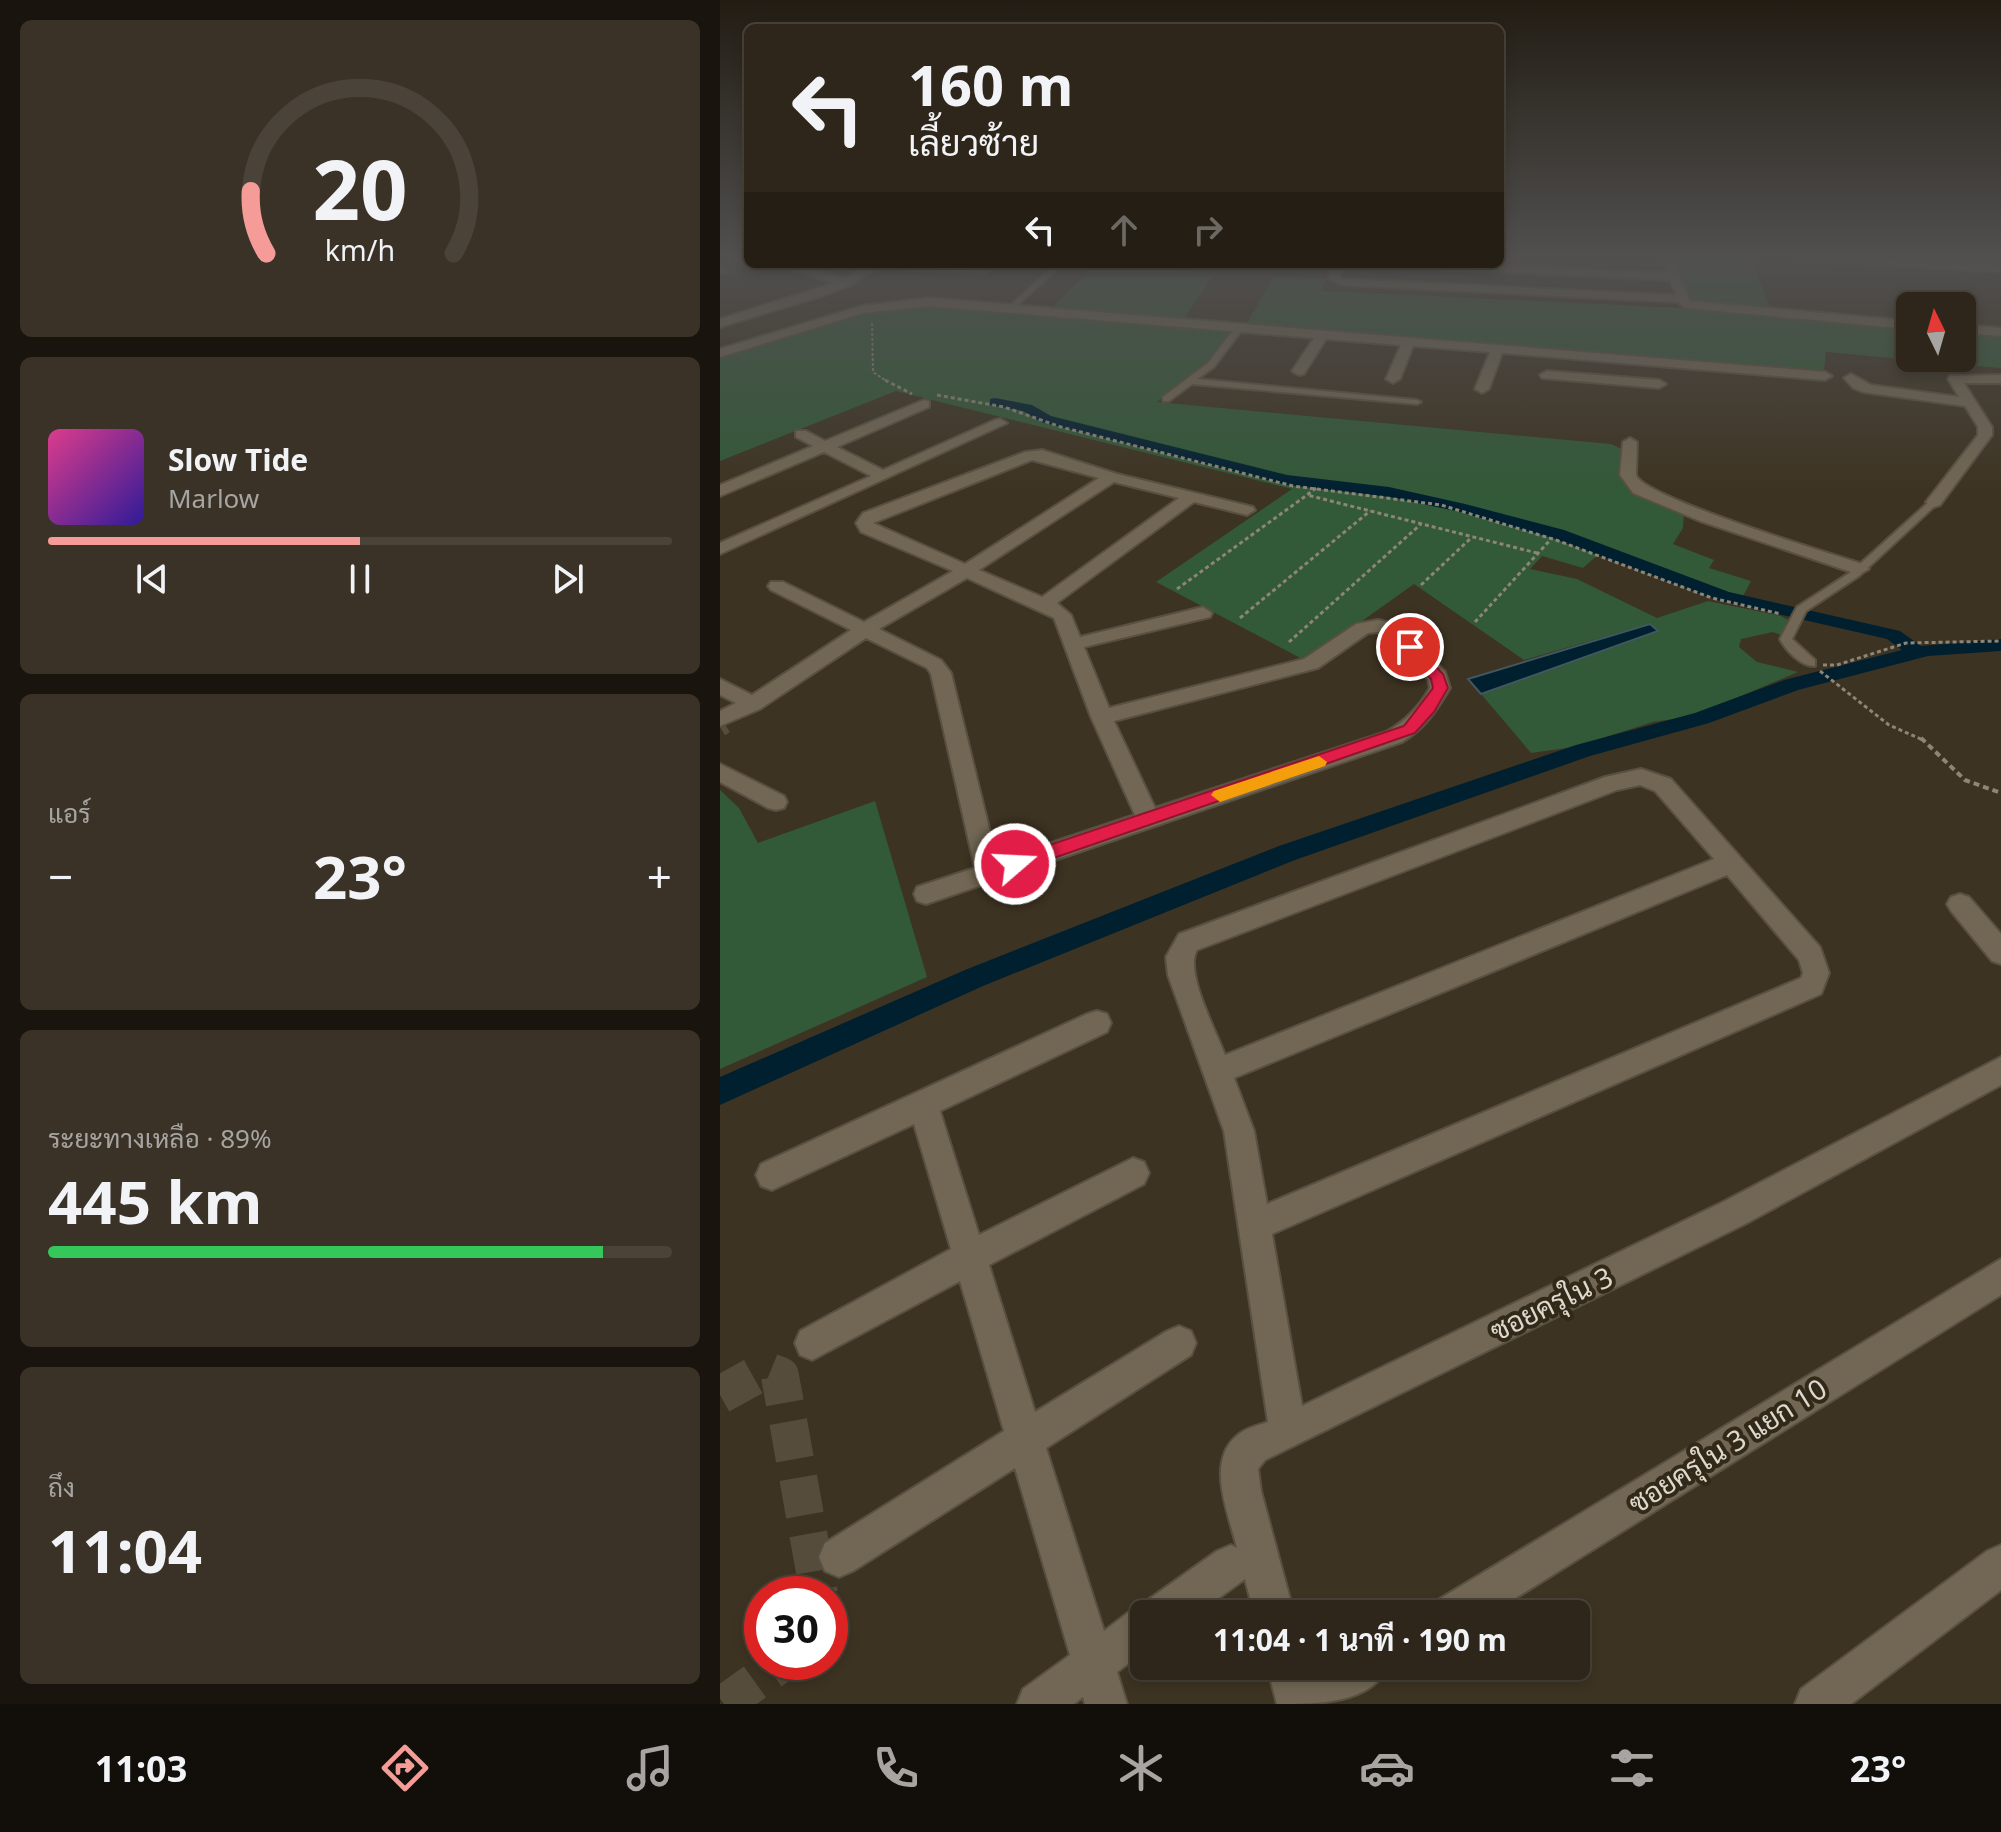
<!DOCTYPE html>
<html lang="th">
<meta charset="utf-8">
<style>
:root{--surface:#2e261a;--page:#3a3227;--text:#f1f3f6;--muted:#a7a5a2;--line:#494339;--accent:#f59b98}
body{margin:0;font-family:"Noto Sans",Sarabun,sans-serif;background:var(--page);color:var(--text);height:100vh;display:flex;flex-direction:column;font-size:30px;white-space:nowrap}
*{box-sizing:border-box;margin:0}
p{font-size:26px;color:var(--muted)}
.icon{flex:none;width:44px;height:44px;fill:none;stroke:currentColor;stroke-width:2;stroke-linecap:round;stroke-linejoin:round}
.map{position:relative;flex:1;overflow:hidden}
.details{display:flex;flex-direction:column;gap:20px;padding:20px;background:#19150e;width:720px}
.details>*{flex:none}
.guide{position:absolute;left:24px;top:24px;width:760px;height:244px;border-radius:12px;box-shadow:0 4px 12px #0003,0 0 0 2px var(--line);background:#2e261a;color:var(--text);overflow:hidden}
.needle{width:52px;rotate:355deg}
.controls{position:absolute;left:1176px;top:292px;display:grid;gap:16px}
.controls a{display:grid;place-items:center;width:80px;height:80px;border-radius:12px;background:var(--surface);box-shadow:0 4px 12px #0003,0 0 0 2px var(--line);font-size:40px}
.speed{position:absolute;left:24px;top:1576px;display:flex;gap:16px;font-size:40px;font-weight:700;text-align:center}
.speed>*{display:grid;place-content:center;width:104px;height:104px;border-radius:50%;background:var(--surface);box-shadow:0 4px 12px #0003,0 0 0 2px var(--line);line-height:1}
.speed .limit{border:12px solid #d22;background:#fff;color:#111}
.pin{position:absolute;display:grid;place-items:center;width:68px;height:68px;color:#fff;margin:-34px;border:4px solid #fff;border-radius:50%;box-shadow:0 2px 8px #0007}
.me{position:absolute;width:88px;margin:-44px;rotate:71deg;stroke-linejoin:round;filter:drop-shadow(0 0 6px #0008)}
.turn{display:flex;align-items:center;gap:28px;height:168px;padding:0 32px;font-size:36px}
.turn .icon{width:104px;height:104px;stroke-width:2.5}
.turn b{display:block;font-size:56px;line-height:68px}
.lanes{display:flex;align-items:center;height:76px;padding:0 32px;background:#0003;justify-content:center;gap:40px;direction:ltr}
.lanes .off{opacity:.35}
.big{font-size:60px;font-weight:700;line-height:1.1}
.details .widget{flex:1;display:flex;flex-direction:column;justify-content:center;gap:12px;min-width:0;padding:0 28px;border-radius:12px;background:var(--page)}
.details .dial{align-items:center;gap:0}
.dial svg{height:208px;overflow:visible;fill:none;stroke:var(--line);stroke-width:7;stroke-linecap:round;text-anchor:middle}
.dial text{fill:var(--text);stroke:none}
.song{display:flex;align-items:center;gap:24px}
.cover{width:96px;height:96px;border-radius:12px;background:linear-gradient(135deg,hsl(330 70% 55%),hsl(250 70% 35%))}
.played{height:8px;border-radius:4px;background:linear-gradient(90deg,var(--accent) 50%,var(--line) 50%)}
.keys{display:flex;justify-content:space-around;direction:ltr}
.heat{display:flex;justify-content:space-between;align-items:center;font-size:44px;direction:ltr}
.charge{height:12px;border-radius:6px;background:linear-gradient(90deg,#34c759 89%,var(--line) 0)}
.trip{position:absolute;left:410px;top:1600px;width:460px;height:80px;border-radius:12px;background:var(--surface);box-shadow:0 4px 12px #0003,0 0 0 2px var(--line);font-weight:700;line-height:80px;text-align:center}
.dock{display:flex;height:128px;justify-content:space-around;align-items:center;background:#120f0a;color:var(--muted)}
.dock .icon{width:56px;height:56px}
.dock .on{color:var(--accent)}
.dock b{font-size:36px;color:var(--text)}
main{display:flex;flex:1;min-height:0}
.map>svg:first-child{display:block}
</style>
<main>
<section class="details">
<div class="widget dial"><svg viewBox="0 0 100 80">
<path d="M14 69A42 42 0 1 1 86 69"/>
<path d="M14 69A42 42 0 0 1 8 45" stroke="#f59b98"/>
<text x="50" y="56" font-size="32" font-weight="700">20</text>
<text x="50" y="72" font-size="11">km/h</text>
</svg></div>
<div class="widget">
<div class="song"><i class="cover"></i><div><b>Slow Tide</b><p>Marlow</p></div></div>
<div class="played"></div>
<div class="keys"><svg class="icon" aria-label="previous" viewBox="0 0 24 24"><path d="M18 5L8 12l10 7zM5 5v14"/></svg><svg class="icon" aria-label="pause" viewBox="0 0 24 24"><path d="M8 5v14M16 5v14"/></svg><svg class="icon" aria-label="next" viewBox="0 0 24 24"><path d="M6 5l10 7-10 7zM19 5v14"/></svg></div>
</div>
<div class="widget"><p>แอร์</p>
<div class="heat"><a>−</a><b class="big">23°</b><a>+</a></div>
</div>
<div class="widget"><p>ระยะทางเหลือ · 89%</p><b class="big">445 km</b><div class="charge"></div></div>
<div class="widget"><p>ถึง</p><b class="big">11:04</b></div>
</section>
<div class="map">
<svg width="1281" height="1704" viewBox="0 0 1281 1704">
<rect width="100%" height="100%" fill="#3d3322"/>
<path fill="#325938" d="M950,256L1033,262L1050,309L975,304L964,299Z
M373,267L495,273L462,321L330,310Z
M554,276L606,279L601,291L961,308L1190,327V358H1242V331L1281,334V368L1106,352L1104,370L526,325Z
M210,305L513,329L486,363L437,402L891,444L902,449V474L964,513L963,528L953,544L994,560L989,568L1031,581L1020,602L979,591L880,553L863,568L822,556L810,569L857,579L937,618L988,601L1061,616L1068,620L1061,635L1053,632L1021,639L1019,647L1037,662L1078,672L974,716L933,722L854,747L811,753L761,694L937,631L929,624L804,660L694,584L586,661L436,582L572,489L176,391L0,461V356L133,316Z
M0,790L19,808L38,843L155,801L207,977L0,1069Z"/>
<path fill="#002030" stroke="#42575f" stroke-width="2" d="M930,624L938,631L761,694L748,679Z"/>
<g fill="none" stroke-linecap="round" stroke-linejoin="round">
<path fill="#002030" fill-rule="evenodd" d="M275,398L312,405L331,416L567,475L669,487L745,504L844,530L1009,592L1180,631L1201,646L1281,639V651L1208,656L1078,690L989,723L870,756L575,860L263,986L0,1105V1077L245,970L559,846L856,745L975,713L1064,680L1182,650L1167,639L997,600L832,538L736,511L669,497L567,485L321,422L303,411L270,405V399Z"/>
<path stroke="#554c3c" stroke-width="19" stroke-dasharray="19 10" stroke-linecap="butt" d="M0,727L5,724"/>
<path stroke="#554c3c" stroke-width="38" stroke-dasharray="38 19" stroke-linecap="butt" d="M0,1395L45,1370L60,1376L99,1594
M4,1704L63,1662"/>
<defs>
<path id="lane" d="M336,264L342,265L293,309H289V307Z
M517,325L524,327L494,367L477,379L697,400L701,402L697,404L472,384L449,401H443V397L488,363Z
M1211,500L1219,502L1139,576L1086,611L1072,639L1095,660V666C1082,667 1066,651 1060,639L1077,607L1131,572Z"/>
<path id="street" d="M937,256L952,257L970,301L1190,321V329L965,308L958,302L622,285L608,278L614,264H624L620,277L624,279L956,295L950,280L674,267L669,264H746L948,273L943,261Z
M1066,256L1255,264L1281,266V272L1097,261Z
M53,264H69L125,278L149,264L265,267L271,270L265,273L157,268L133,284L105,295L0,327V319L115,283Z
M0,267L5,268V272L0,273Z
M209,298L1105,372L1112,376L1105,380L782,353L769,389L762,393L755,389L770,352L693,346L680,379L673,383L666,379L681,345L606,339L584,374L579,375L572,371L594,338L209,306L143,313L0,357V349L142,306Z
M1242,325L1281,328V336L1242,333Z
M827,371L939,380L946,384L939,388L822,378L820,375Z
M1131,374L1151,385L1239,397L1228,379L1230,376L1281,375V383H1244L1272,427V435L1220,505L1214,507L1206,502L1258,435V427L1245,406L1143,392L1133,388L1124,378Z
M204,400L209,401V407L117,447L163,470L275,420L280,419L287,423L0,554V543L151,476L104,452L0,496V485L93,446L76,437V431H86L105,441Z
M910,438L917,442L916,475C924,498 1112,554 1146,565L1149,569L1140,574L1134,573L980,521L913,493L900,475L903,442Z
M322,450L397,474L533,507L535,510L527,515L474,502L337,603L351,615L360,637L483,607L492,613L490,617L364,647L389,708L584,659L636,624L658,620L679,625L725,672L730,688C717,710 704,729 682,742L206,904L197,901L194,894L197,887L255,868L211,674L207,668L146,638L40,709L0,726V711L16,703L0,695V679L32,695L131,630L51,590L48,586L51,582H63L144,622L233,571L141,532L136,523L143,513L305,452ZM312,460L379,478L245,564L153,523ZM394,482L459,498L322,597L259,570ZM247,578L334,618L371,717L415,815L277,861L231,673L221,660L159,629ZM658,632L666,633L708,679L710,688C699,707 686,721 666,732L435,808L394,721L598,668L648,633Z
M0,764L64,796L67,802L64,808L56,810L48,808L0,782Z
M921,769L951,779L1100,947L1109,973L1101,994L552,1234L582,1406L1003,1202L1281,1057V1085L1025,1224L545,1460L538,1469L541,1491L574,1614H534L525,1579L477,1614H424V1652L397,1672L407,1704H365L363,1697L354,1704H297L303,1689L350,1655L295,1468L133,1571L119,1577L105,1571L99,1557L105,1543L284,1431L240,1281L92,1360L80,1355L75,1343L80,1331L231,1249L194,1124L52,1190L41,1186L36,1175L41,1164L367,1014L377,1011L387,1014L391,1023L387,1032L220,1111L259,1235L413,1158L424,1162L429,1173L424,1184L269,1265L315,1412L447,1331L459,1326L471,1331L476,1343L471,1355L326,1448L384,1631L409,1612L425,1607L428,1600L497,1551L511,1545L517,1548C509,1514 484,1460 519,1434C526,1428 539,1425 548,1422L504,1131L448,975L446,957L459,934L885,777ZM920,785L935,791L994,859L505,1055C496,1031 464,971 477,950L897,790ZM1007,875L1079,960L1083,973L1081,978L547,1204L534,1131L514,1078Z
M1240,894L1249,897L1281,934V964L1272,961L1231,911L1227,904L1231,897Z
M1281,1259V1295L770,1614H712L718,1600Z
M1281,1545V1590L1131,1704H1075L1081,1689L1267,1551Z
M547,1666H589L592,1676L609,1666H669C650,1704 598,1704 557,1704Z"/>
</defs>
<use href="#lane" stroke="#585041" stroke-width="4"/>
<use href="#street" stroke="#585041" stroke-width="4"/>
<path stroke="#8d8577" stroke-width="2" stroke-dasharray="3 2" stroke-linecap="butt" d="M152,323L153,372L168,382"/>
<path stroke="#8d8577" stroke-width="3" stroke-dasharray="4 3" stroke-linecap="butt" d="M165,380L192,394
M217,395L284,407L341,427L573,486L721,505L836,540L992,598L1061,614
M596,488L587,495L817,553
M701,585L752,537
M457,589L587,495
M520,618L650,511
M755,622L832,538
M569,642L701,524
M1103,665H1117L1186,643L1281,641
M1100,671L1169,725L1203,740"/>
<path stroke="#8d8577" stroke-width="4" stroke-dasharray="6 4" stroke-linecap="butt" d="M1201,738L1245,780L1281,793"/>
<use href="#lane" fill="#726754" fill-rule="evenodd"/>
<use href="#street" fill="#726754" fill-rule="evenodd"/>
</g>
<linearGradient id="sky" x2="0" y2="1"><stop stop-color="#221c13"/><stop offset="0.52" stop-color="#51504f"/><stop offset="1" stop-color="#51504f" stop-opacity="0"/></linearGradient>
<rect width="1281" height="494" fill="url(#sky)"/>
<path fill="#e11d48" stroke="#92132f" stroke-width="2" d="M690,642L695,644L723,674L728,688L714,712L695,733L302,869H288L286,864L288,859L684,726L713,688L711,679L682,647Z"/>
<path fill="#f59e0b" d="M599,756L607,762L605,766L500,802L491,795L494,791Z"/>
<g text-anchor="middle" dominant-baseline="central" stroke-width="8" stroke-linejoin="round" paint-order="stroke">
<g font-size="28" fill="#ddd8cd" stroke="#332919">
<text transform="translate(831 1303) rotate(-26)">ซอยครุใน 3</text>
<text transform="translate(1007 1445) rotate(-32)">ซอยครุใน 3 แยก 10</text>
</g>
</g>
</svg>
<div class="controls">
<a><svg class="needle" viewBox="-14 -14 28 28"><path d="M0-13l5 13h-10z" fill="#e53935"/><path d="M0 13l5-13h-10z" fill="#a7a5a2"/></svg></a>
</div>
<div class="speed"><div class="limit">30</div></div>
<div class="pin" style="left:690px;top:647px;background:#d93025"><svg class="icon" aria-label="arrive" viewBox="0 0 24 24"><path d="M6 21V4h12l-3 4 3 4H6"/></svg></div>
<svg class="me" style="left:295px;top:864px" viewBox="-20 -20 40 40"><circle r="17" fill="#e11d48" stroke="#fff" stroke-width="3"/><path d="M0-11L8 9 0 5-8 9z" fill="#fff"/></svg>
<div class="trip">11:04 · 1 นาที · 190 m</div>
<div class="guide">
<div class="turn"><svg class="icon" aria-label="left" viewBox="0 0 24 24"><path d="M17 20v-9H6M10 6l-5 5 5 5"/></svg><div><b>160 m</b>เลี้ยวซ้าย</div></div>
<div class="lanes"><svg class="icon" aria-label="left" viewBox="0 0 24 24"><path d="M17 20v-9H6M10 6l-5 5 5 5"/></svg><svg class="icon off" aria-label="ahead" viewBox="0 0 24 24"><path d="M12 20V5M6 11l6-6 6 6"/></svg><svg class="icon off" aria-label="right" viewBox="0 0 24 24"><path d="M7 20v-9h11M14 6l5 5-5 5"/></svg></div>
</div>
</div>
</main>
<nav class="dock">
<b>11:03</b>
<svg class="icon on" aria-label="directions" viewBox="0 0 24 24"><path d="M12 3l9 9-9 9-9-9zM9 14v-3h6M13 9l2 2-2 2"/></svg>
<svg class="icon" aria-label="music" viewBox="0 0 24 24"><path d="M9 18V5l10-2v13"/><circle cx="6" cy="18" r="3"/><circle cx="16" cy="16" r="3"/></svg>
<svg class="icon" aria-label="phone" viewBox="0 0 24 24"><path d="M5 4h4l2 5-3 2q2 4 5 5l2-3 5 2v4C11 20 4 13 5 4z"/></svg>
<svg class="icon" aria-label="climate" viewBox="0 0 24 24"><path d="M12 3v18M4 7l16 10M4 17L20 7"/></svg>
<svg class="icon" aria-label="car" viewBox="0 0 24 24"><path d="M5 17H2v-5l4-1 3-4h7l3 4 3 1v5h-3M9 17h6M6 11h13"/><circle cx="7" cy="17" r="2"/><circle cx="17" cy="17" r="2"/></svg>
<svg class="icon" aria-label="filters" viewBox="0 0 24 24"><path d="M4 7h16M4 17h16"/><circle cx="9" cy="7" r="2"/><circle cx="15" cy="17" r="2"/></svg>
<b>23°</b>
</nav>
